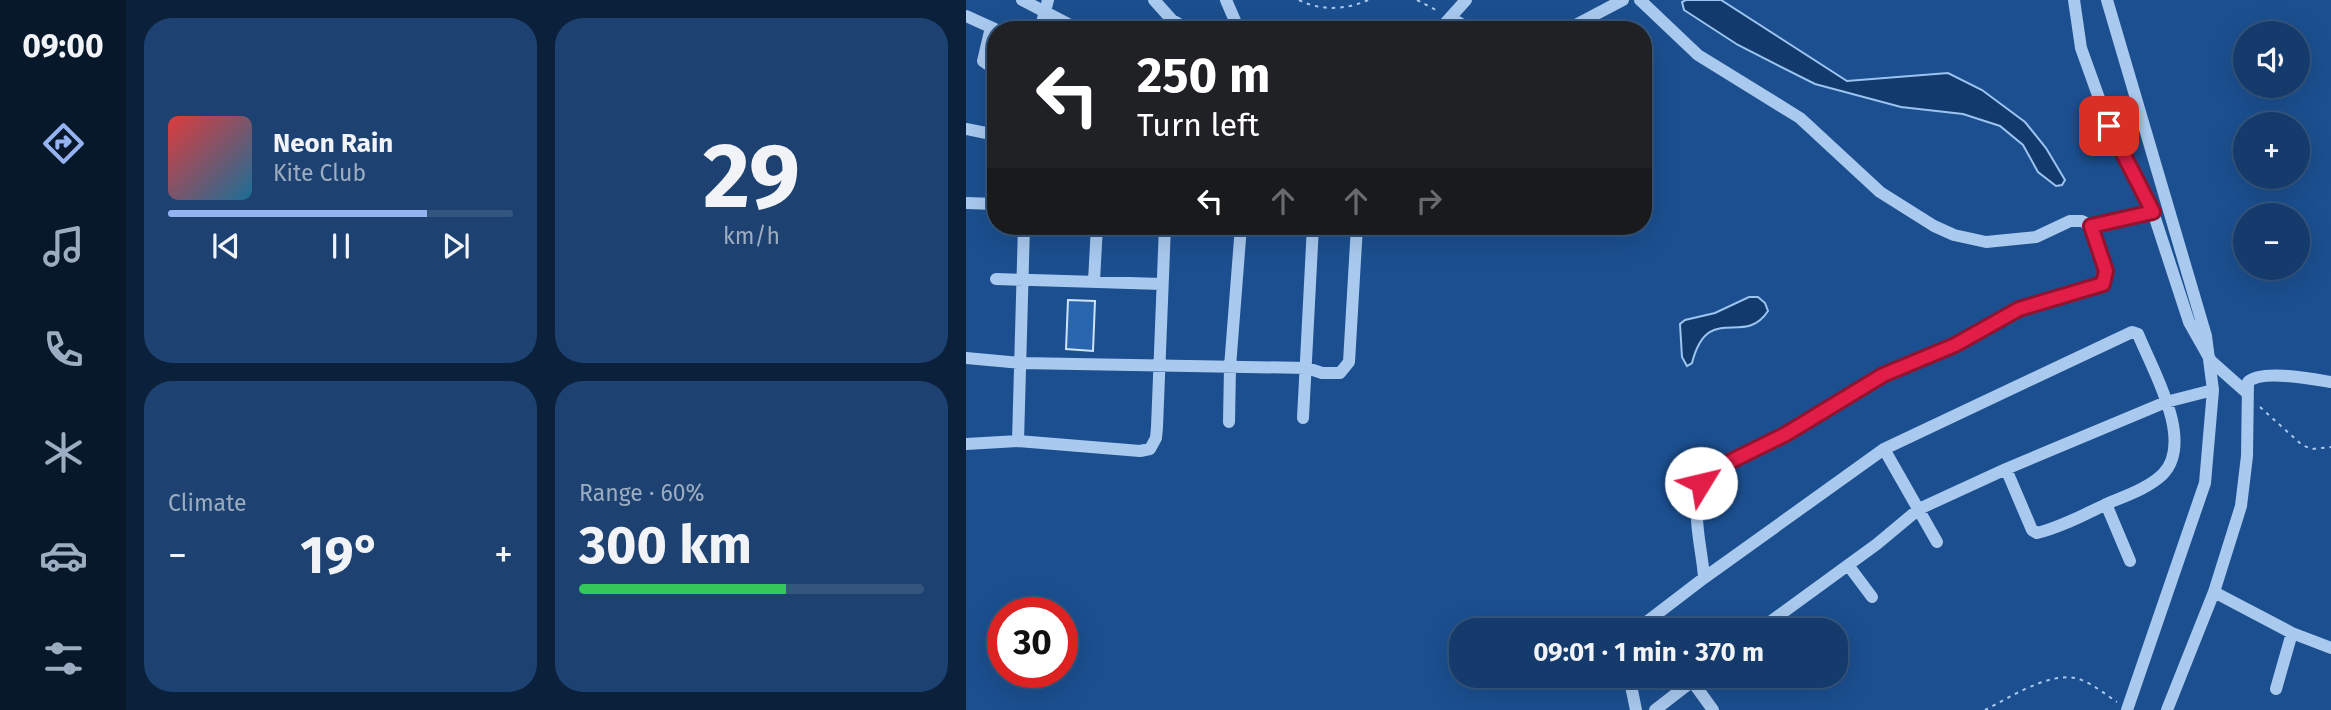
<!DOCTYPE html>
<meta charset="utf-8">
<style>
:root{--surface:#143b6b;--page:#1d4271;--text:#f1f3f6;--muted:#9dadc1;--line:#33557e;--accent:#95b2f1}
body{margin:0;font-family:"Fira Sans",sans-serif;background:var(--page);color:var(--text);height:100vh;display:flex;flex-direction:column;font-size:26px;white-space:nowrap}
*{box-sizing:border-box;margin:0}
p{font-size:23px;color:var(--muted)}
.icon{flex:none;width:38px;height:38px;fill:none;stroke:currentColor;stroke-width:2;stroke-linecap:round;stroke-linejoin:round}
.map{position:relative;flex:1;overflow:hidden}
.panel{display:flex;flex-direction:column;gap:18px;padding:18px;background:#0b203b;width:840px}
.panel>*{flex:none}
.hud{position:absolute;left:21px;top:21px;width:665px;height:214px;border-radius:28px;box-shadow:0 7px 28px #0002,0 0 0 2px var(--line);background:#202124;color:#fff;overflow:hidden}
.fabs{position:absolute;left:1267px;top:21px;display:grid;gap:14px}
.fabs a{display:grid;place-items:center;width:77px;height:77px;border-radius:50%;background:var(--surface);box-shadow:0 7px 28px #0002,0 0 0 2px var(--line);font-size:35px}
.speed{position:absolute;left:21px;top:597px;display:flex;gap:14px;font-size:35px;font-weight:700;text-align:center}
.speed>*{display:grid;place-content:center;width:91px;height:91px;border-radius:50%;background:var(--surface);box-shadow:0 7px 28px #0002,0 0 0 2px var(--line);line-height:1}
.speed .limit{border:10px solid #d22;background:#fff;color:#111}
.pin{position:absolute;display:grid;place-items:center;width:60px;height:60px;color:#fff;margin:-30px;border-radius:14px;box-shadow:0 4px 10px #0006}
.me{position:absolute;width:77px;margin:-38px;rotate:54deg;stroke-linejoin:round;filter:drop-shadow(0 0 5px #0008)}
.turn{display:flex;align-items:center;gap:24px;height:147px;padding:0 35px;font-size:32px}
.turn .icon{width:91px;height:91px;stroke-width:2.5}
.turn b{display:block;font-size:49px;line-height:60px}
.lanes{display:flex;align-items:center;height:66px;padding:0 35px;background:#0003;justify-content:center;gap:35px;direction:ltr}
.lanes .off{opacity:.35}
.big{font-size:52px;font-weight:700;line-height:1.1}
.panel .tile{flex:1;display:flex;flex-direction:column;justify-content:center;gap:10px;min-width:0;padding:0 24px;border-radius:28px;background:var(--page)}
.panel .dial{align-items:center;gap:0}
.dial b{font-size:91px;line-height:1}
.song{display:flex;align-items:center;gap:21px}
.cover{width:84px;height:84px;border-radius:10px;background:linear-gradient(135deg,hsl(0 70% 55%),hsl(200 70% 35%))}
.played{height:7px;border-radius:4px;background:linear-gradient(90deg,var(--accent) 75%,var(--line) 75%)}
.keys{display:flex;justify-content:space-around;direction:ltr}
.heat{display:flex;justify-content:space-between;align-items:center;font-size:38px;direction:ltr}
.charge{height:10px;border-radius:5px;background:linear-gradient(90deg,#34c759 60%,var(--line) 0)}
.panel .tiles{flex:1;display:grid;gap:18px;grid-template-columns:repeat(2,1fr)}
.trip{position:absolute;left:483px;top:618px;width:399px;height:70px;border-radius:28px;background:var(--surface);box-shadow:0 7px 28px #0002,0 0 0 2px var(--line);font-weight:700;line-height:70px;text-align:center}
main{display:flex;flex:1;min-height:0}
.menu{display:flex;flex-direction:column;width:126px;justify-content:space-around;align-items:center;background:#08182b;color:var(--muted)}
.menu .icon{width:49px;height:49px}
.menu .selected{color:var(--accent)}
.menu b{font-size:32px;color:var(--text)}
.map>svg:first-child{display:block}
</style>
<main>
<nav class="menu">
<b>09:00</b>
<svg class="icon selected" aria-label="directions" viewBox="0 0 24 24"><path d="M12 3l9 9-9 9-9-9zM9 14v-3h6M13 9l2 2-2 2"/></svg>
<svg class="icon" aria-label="music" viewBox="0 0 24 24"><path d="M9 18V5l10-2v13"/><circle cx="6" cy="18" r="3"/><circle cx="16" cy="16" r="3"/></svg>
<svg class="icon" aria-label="phone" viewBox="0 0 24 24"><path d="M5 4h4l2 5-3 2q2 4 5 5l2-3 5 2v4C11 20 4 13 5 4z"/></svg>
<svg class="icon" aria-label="climate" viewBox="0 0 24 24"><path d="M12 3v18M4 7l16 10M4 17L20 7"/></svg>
<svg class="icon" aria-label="car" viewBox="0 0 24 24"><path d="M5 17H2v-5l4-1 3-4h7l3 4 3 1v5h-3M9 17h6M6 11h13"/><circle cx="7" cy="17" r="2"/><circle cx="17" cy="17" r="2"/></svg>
<svg class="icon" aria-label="filters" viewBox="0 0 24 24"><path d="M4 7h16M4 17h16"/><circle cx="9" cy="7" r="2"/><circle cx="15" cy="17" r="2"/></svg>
</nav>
<section class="panel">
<div class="tiles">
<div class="tile">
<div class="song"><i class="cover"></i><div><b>Neon Rain</b><p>Kite Club</p></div></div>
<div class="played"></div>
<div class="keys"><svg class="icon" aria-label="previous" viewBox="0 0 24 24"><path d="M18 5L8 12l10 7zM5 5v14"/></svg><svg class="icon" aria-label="pause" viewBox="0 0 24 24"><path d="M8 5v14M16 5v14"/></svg><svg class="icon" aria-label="next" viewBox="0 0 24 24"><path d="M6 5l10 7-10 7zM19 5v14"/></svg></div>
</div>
<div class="tile dial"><b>29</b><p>km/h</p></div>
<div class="tile"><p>Climate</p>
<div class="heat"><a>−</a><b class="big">19°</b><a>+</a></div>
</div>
<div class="tile"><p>Range · 60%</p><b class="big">300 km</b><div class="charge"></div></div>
</div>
</section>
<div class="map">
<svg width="1365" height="710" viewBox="0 0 1365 710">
<rect width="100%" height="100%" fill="#1b4f8f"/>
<path fill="#123a6d" stroke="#9cc4f0" stroke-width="2" d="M720,0H755L881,81L982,73L1016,90L1059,122L1080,148L1099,180L1096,185L1090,186L1072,172L1057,145L1034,126L997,114L935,107L849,84L772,45L718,10L716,2Z
M783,297H792L799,303L802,311C778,348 742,301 726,363L721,366L716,357L714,324L719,320L749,313Z"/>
<path fill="#2a66ad" stroke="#cfe3fa" stroke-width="2" d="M102,300L129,301L127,351L100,349Z"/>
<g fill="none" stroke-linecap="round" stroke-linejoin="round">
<path stroke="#a9c9ee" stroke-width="2" stroke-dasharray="3.5 5" stroke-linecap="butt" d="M333,0C354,11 380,10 402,0
M451,0L472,11
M1294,407L1336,445L1346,449L1365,447
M1019,710C1043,698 1085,670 1113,679C1127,684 1139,694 1151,702"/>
<path stroke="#a9c9ee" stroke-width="12" d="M56,0L114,30
M188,0L206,20L223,30
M260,0L273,30
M674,0L732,55L834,118L914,192L968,226L988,235L1020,242L1070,237L1104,221H1116L1125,226L1187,212
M1108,0L1115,48L1143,126L1187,212L1223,322L1245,361L1280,392
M1141,0L1240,336L1247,390L1239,483L1161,710
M0,16L31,30
M485,18L505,30
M25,27L17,61L30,70
M74,30L82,0
M473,30L500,0
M600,30L657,0
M0,129L30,135
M0,203L30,204
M30,279L196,284
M128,281L131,226
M0,358L54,363L341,368L356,373H374L383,362L391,226
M337,418L347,226
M263,422L264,367L275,226
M52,441L58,226
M0,444L52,441L174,451L184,449L190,438L191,427L199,226
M918,449L971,542
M1140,504L1164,561
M882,565L906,597
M738,578C736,543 720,502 743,472L820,434L917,375L989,345L1053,309L1137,283L1140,271L1125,226
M1248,592L1326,633L1365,648
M648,622L651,630
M670,630L738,578L918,449L1166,332L1172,334C1186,369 1229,441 1197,474C1184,487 1162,495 1145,502C1121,513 1096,527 1071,533L1066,530L1040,469
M793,630L911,544L953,509L1040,469L1200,402L1247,390
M663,676L670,710
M726,681L747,710
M1310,689L1326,633
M689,710L733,676
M1201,710L1248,592L1275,506L1281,456L1282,382C1295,369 1347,379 1365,382"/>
</g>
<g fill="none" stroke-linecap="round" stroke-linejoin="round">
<defs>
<path id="route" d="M735,483L743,472L820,434L917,375L989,345L1053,309L1137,284L1140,271L1125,226L1187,212L1143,126"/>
</defs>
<use href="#route" stroke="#92132f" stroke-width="18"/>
<use href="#route" stroke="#e11d48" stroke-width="12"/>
</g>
</svg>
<div class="fabs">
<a><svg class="icon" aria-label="sound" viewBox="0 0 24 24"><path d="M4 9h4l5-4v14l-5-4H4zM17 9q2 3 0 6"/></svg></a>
<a>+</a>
<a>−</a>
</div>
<div class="speed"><div class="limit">30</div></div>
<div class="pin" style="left:1143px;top:126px;background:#d93025"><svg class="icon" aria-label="arrive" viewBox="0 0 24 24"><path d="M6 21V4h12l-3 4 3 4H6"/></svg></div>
<svg class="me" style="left:735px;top:483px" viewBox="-20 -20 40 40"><circle r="19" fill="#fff"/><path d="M0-13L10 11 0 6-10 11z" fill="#e11d48"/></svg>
<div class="trip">09:01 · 1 min · 370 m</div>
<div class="hud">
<div class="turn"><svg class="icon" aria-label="left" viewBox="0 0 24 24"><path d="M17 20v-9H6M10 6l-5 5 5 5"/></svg><div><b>250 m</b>Turn left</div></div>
<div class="lanes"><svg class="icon" aria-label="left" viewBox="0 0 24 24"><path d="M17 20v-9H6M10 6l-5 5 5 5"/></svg><svg class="icon off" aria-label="ahead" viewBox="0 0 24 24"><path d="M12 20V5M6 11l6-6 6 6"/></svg><svg class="icon off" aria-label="ahead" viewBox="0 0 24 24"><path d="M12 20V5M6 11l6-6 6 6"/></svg><svg class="icon off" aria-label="right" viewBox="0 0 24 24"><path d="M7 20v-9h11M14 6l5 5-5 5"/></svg></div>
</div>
</div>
</main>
